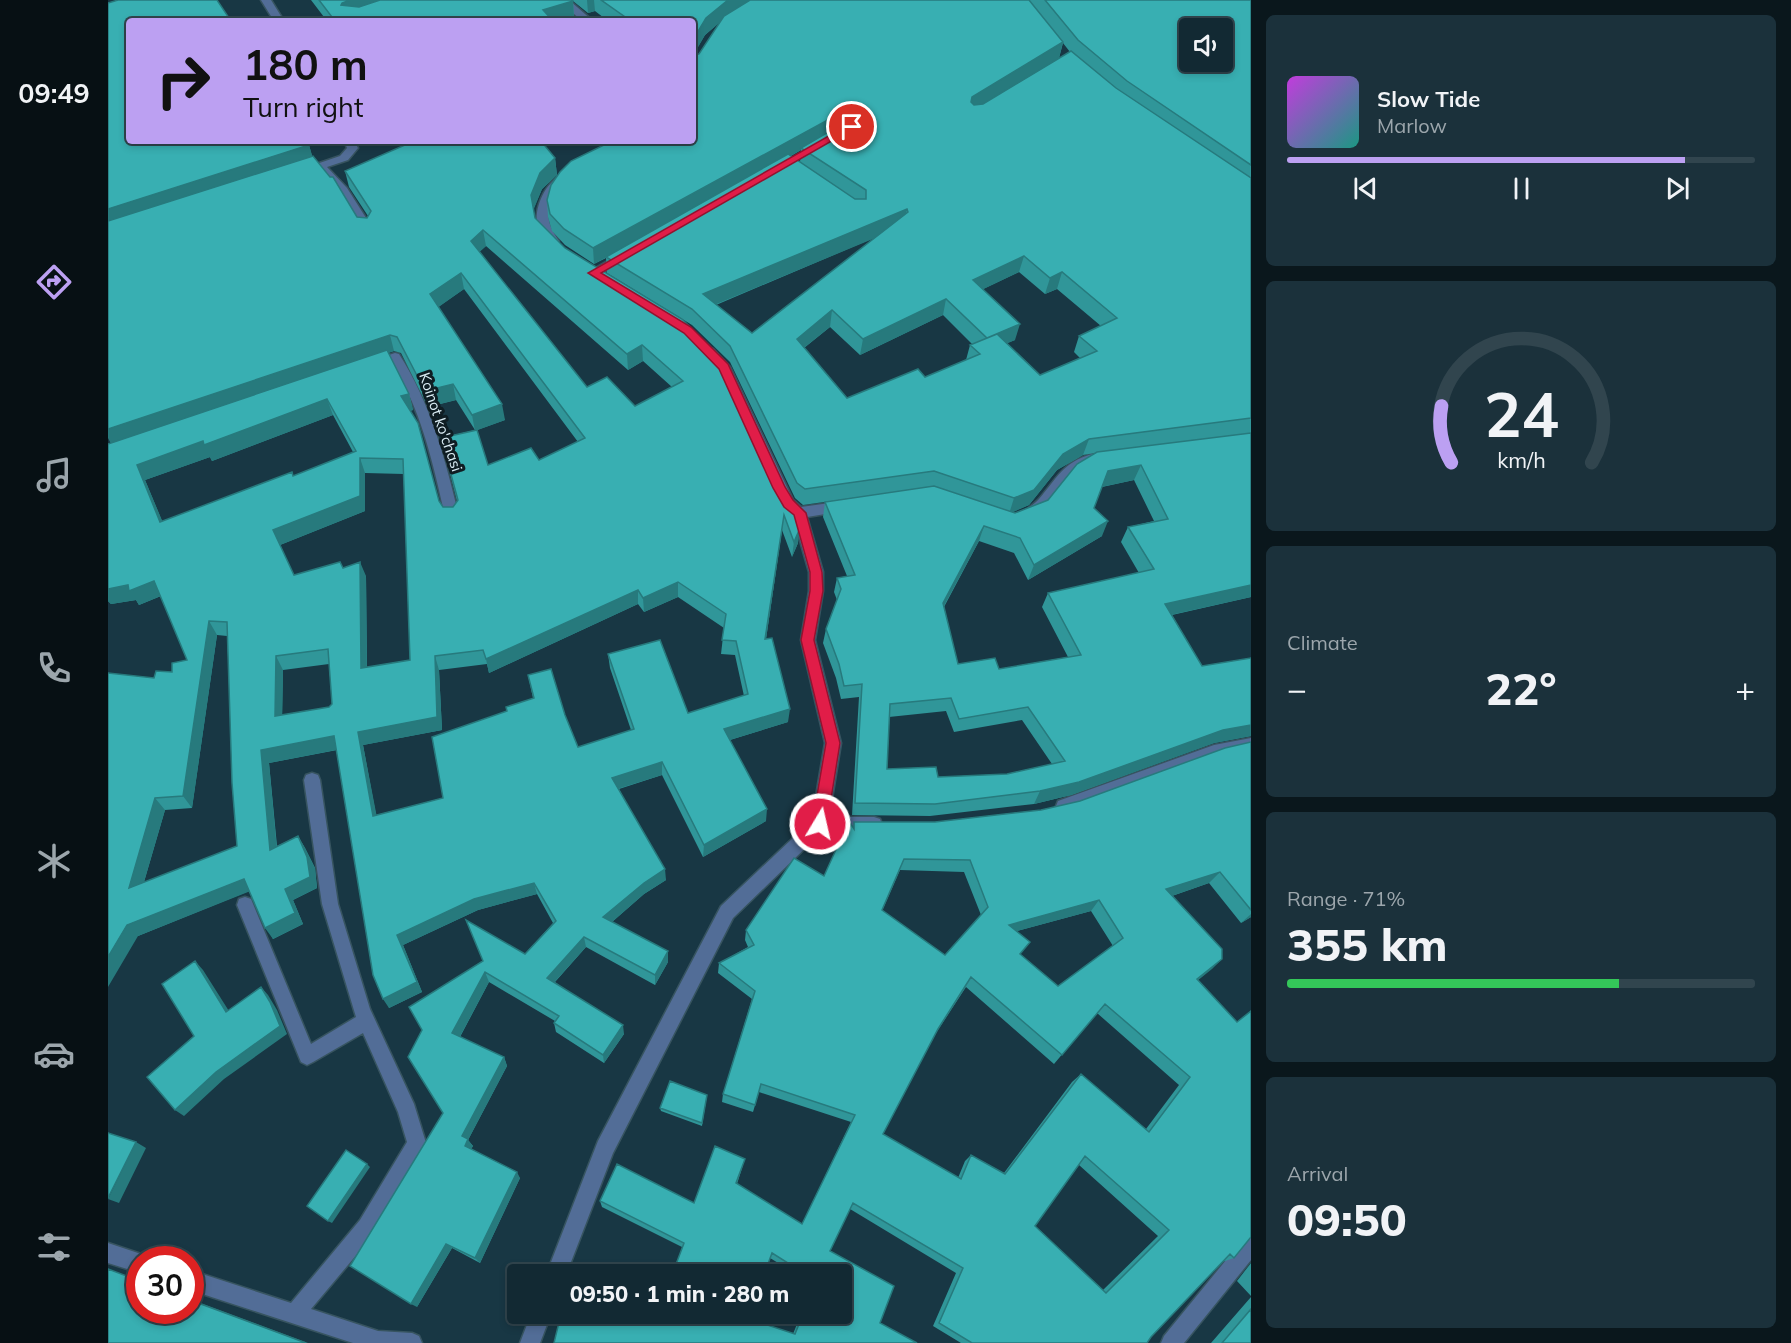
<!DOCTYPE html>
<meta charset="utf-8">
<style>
:root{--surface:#122933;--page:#1b313b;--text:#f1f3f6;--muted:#9ca6ac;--line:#31454e;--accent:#bca0f2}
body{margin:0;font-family:Mulish,sans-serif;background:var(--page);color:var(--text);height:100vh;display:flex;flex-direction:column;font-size:22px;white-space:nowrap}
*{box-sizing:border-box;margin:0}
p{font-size:20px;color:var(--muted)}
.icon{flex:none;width:33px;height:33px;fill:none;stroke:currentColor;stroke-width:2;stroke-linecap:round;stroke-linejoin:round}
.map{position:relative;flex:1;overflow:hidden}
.panel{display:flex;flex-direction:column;gap:15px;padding:15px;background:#0a171c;width:540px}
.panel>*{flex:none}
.guide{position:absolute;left:18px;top:18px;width:570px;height:126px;border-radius:6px;box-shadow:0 3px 9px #0003,0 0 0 2px var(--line);background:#bca0f2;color:#111;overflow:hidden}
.buttons{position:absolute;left:1071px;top:18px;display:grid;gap:12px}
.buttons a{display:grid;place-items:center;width:54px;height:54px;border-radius:6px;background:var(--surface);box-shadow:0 3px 9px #0003,0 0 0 2px var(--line);font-size:30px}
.speed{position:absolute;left:18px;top:1246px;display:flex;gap:12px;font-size:30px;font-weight:700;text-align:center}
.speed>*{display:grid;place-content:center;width:78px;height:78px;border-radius:50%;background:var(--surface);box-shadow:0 3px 9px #0003,0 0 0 2px var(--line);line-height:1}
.speed .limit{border:9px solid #d22;background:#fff;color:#111}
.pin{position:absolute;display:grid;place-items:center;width:51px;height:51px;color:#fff;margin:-26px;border:3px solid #fff;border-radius:50%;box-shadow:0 2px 6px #0007}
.me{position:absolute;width:66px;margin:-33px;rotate:9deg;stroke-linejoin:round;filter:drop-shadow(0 0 4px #0008)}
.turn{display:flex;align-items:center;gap:21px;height:126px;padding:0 18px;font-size:27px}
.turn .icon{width:78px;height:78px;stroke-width:2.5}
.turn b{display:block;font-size:42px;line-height:51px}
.big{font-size:45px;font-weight:800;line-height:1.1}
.panel .widget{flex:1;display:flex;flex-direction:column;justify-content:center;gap:9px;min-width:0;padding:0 21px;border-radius:9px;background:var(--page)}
.panel .dial{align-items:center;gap:0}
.dial svg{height:156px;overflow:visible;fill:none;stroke:var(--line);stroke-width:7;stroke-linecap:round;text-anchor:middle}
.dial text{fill:var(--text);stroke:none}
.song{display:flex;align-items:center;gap:18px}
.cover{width:72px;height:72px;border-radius:9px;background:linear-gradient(135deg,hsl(290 70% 55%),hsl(170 70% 35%))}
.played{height:6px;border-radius:3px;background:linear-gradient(90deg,var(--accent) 85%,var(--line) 85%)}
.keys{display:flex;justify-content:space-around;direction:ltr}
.heat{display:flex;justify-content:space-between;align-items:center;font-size:33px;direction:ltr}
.charge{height:9px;border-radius:4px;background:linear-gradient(90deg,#34c759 71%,var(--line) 0)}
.trip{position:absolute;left:399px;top:1264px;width:345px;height:60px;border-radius:6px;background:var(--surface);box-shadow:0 3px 9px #0003,0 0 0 2px var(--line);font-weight:800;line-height:60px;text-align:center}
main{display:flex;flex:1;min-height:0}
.menu{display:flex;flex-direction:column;width:108px;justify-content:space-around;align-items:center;background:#071014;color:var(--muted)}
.menu .icon{width:42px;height:42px}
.menu .active{color:var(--accent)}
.menu b{font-size:27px;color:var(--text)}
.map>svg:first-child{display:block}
</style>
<main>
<nav class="menu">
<b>09:49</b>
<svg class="icon active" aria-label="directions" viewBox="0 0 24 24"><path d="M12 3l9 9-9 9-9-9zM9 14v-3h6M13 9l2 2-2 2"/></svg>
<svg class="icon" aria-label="music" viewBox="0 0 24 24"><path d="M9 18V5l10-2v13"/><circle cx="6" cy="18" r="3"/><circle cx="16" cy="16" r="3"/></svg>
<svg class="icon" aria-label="phone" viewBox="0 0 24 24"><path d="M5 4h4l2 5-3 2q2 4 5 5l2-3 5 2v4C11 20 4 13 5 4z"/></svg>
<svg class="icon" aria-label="climate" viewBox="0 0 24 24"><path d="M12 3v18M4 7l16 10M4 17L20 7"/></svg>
<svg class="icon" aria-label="car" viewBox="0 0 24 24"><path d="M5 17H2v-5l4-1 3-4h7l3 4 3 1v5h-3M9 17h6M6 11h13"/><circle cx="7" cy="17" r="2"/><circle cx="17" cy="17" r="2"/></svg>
<svg class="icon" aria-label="filters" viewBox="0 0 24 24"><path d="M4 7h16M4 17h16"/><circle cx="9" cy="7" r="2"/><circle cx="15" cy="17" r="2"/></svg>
</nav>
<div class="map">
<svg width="1143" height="1343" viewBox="0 0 1143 1343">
<rect width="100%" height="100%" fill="#183744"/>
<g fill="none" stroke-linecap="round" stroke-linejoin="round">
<defs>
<path id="minor" d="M153,0H163L176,21H166Z
M450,0H461L485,21H474Z
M236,141H246L250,148L240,160L219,167L239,188L265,229L263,232H255L231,192L210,169L193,174L188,171L232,156L239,148Z
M455,175L461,178C442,201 431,213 451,241L445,245C415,234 431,183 455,175Z
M517,251L521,252V258L489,276H481L479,273Z
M601,348L605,349L622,367L685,500L693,507L736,501L743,506L736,511L699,517L715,572V591L707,640L733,743L721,817H766L772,819L774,824L772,829L766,831H715L625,918L505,1153L458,1275H438L490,1141L613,906L704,820L717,743L693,640L701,591V572L685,516L675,508L664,488L611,369L595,352Z
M287,353L291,354C323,404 337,459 351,516L349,520H339L337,516C325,463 313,409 284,363L264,369L258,365L260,362Z
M984,454L991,459C986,466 974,467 967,473C954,485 935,525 916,519L914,515C918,508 926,505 931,499C950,477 954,463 984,454Z
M1143,738V752L1106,759L956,813L950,811L948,806L950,801L1106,745Z
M204,773L210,775L212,780L230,904L262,1009L306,1104L318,1143L266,1234L203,1309L270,1331L304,1333L311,1336L314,1343H245L82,1290V1270L183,1303L252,1220L299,1142L290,1112L255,1033L205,1062L199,1065L193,1062L129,905L131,899L137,897L143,899L203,1044L248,1017L214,904L196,780L198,775Z
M1143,1235V1260L1076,1343H1053L1056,1336L1136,1238Z
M0,1243L39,1256L41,1260H32V1273L0,1263Z
M423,1314H443L432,1343H412Z"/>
</defs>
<use href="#minor" stroke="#375460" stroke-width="3"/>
<use href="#minor" fill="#526d97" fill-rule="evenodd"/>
</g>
<path fill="#309699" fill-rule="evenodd" d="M203,0H921L922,2V0H1143V597L1064,615L1094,666L1143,658V736L1106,743L963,795L926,804L822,816L744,815L751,697L733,699L728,678L715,643L718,629L729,600L726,592L729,578L739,576L715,517L717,502L786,492L695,505L687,498L622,362L584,325L499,273L498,258L486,264L457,245L444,231L440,217L439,200L585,141V21H500L487,11L480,13L465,1L466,17L453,21H219ZM612,22L591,54L585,55L597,35ZM955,43L962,52L889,96L951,58ZM693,150L692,162L683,156ZM768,237L644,333L608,305ZM911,272L937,294L949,289L993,326L971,336L966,352L972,358L932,375L899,343L907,340L875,289ZM835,315L864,344L862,345L858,360L817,377L739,398L696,348L722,327L752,355ZM987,453L940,500L907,513L904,512L921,505L949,470L975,455ZM1026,480L1046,521L1020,527L1013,542L1031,573L940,593L934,607L960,657L891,669L850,664L836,607L871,541L906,553L920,580L994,536L986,508L994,487ZM838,711L846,732L914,720L944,764L899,774L830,777L779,769L781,717Z
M201,145L204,156L249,217L259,218L260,216L241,187L237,171L447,158L449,175L434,189L425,210L427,218L457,248L574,319L690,543L684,557L674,530L658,639L680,722L622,740L658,821L595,857L554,775L511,789L558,880L536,894L504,922L560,951V962L547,985L478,947L447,982L516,1034L496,1063L448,1032L446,1023L447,1021L381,982L352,1037L396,1057L399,1066L360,1140L365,1146L363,1149L412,1178L372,1263L344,1248L309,1307L335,1113L314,1030L301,1007L417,954L445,923L429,894L370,910L295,945L314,992L281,1008L229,750L161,763L169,846L190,836L197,848L207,868L209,888L185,900L195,924L165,939L141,891L30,936L46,678L64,672L79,660L53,596L31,605L28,600L3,604L0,601V450L3,443ZM378,246L520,370L535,361L564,387L527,406L479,387L371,252ZM356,289L470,442L431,460L380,465L369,430L397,420L330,307ZM286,351L293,353L320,407L348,400L367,430L333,438L349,501L345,507H335L331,501L302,411L305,410L301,394L280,353ZM225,415L245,452L185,476L54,521L37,480L102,457L104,461ZM257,473L296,474L302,660L259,667L258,576L235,568L186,575L172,545L257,511ZM570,597L616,628L613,654L627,655L636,696L580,713L500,654L502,668L523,730L470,747L457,715L420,675L425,698L399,711L335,798L268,815L255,745L334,730L331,670L379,664L381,673L530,604L536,612ZM109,635L119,636L129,846L36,882L57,810L84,808ZM221,664L224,704L221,707L174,715L175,670Z
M1143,742V917L1133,923L1101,883L1064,896L1114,959L1090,980L1126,1258L1114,1262L1043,1337L1039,1343H853L825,1326L848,1273L742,1209L722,1251L772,1323L809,1343H446L641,1319L685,1334L693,1314H734V1275H690L662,1258L574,1247L494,1207L492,1201L586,1203L635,1165L629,1184L694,1224L743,1122L651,1092L645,1112L614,1102L615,1094L644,999L610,973L611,963L640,947L637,940L638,930L716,876L745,827L746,822H827L933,810L972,801ZM792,870L856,872L873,915L837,955L774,911ZM983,911L1005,946L950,986L913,955L909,931ZM858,987L946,1064L989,1013L1071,1085L1038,1129L973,1074L964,1082L896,1173L863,1155L857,1161L850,1178L775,1134L828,1033ZM971,1165L1050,1236L995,1290L927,1226Z
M599,1095L594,1126L553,1111L552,1108Z
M1143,1263V1296L1129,1281Z
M1143,1297V1343H1103Z"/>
<path fill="#277a7d" d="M242,0H295L238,19L233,5L234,3Z
M479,0H486L487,11L480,13Z
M620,0H647L617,18L597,35L585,56V40L598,18Z
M465,1L466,17L453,21H436L435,10Z
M955,42L951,58L861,113L864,97Z
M747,105L745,122L693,148V150L486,264L485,248Z
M201,145L206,162L0,228V209Z
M447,158L449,175L434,189L425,211L423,195L432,173Z
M799,209L796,226L594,310L595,294Z
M375,230L378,246L366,257L363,241Z
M916,256L911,272L861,296L865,280Z
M954,272L949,289L937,294L942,278Z
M353,273L356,289L325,311L322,294Z
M838,299L835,315L752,355L755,339Z
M724,310L722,327L687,355L689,339Z
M912,324L907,340L875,354L879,338Z
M282,335L286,351L4,446L0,438V429Z
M534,345L535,361L520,370L519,354Z
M345,384L348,400L320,407L317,391Z
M301,394L305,410L298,412L293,396Z
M219,399L225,415L104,461L96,445Z
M394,404L397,420L367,431L364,415Z
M981,439L975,455L949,470L921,505L901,514L906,498L955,454Z
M95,441L102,457L37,480L61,537L52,522L29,465Z
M252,458L257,473V511L172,545L165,530Z
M1033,465L1026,480L993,487L1000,471Z
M676,515L674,530L656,653L657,639Z
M1000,521L994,536L920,580L926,565Z
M876,526L871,541L830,617L835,603Z
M692,528L690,543L684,557L686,542Z
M252,562L258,576L259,682L253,668Z
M46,581L55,595L31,605L28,600L3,604L0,601V589Z
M570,582V597L536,612L535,598Z
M1143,585V597L1049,618L1057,604Z
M530,590V604L381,673L378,659Z
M101,621L109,635L84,808L75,796Z
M168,656L175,670L174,729L167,716Z
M327,656L331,670L334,730L255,745L271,828L265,816L250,732Z
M682,709L680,722L615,742L616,729Z
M1143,725V736L1106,743L963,795L926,804L932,791L1115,730Z
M226,736L233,749L161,763L170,861L162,850L153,750Z
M554,762V775L506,790L504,778Z
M47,798L57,810L31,899L21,888Z
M659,809L658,821L595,857L596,845Z
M190,836L197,848L207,868L209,888L185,900L195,924L165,939L157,928L177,889Z
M557,869L558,880L536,894L497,928L495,917L536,883Z
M1112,872L1101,883L1049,901L1058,889Z
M136,879L145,890L30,936L0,987V957L19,925Z
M426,883L429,894L370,910L295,945L314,992L281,1008L275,999L289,935L366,899Z
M991,900L983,911L894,935L901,925Z
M1143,914V917L1133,923Z
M476,937L478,947L442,987L439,978Z
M560,951V962L547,985V975Z
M1114,959L1104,969L1079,989L1089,979Z
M87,961L95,970L126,1019L118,1012Z
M377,972L381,982L349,1042L344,1033Z
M153,987L160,995L169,1010L179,1034L116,1079L76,1116L67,1110Z
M515,1025L516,1034L496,1063L495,1055Z
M396,1057L399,1066L360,1140L365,1146L361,1153L357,1146L354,1136Z
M28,1142L38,1148L11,1203L0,1199Z
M259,1164L262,1167L224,1223L220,1221Z
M409,1172L412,1178L372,1263L367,1258Z
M338,1244L344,1248L309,1307L303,1304Z
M82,1299L200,1343H198L82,1300Z"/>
<path fill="#38afb2" stroke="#277a7d" stroke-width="1.5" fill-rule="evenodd" d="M10,0H109L123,21H21V141H199L201,145L0,209V3Z
M211,0H242L234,3L233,5L251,7L272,0H464L465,1L435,10L445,21H227Z
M493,0H620L598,18L585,40V21H523Z
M642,0H921L955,42L864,97L863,102L866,105L875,104L963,51L1008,88L1143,178V418L981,439L955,454L926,490L906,498L826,471L697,489L689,483L622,346L584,309L498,257L680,154L747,199H758V190L693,148L751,114L752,107L747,105L485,248L456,229L442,214L439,200L443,185L452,172L463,161L504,141H585V55L586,56L591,54L616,16ZM799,209L800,212L644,333L595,294ZM916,256L942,278L954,272L1009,318L971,336L989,351L932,375L889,334L862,345L872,354L817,377L810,369L739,398L689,339L724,310L755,339L838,299L879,338L912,324L865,280Z
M937,0H1143V165L1019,81L970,40ZM1082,28H1114V62H1082Z
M306,141H433L447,158L432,173L423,195L427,218L457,248L574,319L610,354L663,474L675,494L685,502L692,528L686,542L676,515L657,639L664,638L682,709L616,729L659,809L596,845L554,762L504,778L557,869L536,883L495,917L560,951L547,975L476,937L439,978L515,1025L495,1055L446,1023L451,1016L377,972L344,1033L396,1057L354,1136L360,1139L357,1146L409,1172L367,1258L338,1244L303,1304L242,1266L335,1113L300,1057L314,1030L301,1007L375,961L358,920L417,954L448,921L426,883L366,899L289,935L309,982L275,999L265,975L226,736L153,750L162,850L190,836L199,857L202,877L177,889L187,913L157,928L136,879L19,925L0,957V673L46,678L48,671L64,672V663L79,660L46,581L21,591L20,585L0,589V444L279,350L301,394L293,396L310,423L331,501L335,507H345L350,500L333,438L369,430L380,465L423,448L431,460L477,438L353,273L322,294L394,404L364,415L345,384L317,391L289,337L282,335L0,429V221L205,156L222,177H225L249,217L259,218L263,211L237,171ZM375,230L519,354L534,345L575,381L527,406L499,377L479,387L363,241ZM219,399L248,451L185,476L184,472L52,522L29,465L95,441L96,445ZM252,458L295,459L302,660L253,668L252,562L235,568L232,562L186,575L165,530L252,496ZM570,582L618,614L614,640L628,641L640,694L580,713L552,640L500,654L526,729L470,747L457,715L443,669L420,675L426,698L398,707L399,711L324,737L335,798L265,816L250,732L329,717L327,656L375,650L378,659L530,590L535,598ZM101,621L119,622L124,783L129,846L21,888L47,798L75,796ZM220,649L224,704L221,707L167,716L168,656Z
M1143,433V585L1057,604L1094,666L1143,658V725L1115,730L971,782L932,791L827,804L747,803L754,684L736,686L731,664L718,629L733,589L729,578L747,575L717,502L826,486L907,513L940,500L969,464L989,452ZM1033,465L1060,519L1020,527L1046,569L940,593L973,655L891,669L887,658L850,664L835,603L876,526L912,538L926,565L1000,521L986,508L1000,471ZM843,698L851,719L920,707L957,761L899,774L830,777L828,767L779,769L782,704Z
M1143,742V910L1112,872L1058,889L1114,949V959L1089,979L1129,1022L1143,1011V1237L1126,1258L1122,1254L1043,1337L1039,1343H864L831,1323L855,1268L745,1203L722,1251L786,1286L772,1323L809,1343H446L453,1314H643L641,1319L687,1334L695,1314H734V1275H699L664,1253L656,1275H564L576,1243L492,1201L509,1164L586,1203L607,1146L637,1159L628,1183L694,1224L747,1115L653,1084L647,1105L615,1094L647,991L611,963L646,945L638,930L686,858L716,876L741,821L746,829V822H827L933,810L972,801L1117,748ZM796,859L862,860L880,907L837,955L774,910ZM991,900L1015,938L950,986L912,954L922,942L901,925ZM863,977L954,1055L997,1004L1082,1077L1041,1132L973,1074L897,1174L863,1155L853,1179L775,1134L830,1029ZM977,1156L1061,1230L998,1293L927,1226Z
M87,961L118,1012L153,987L162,1002L172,1026L108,1072L67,1110L39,1077L86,1036L54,984Z
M562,1081L599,1095L594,1123L552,1108Z
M0,1133L28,1142L0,1198Z
M238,1150L259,1164L220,1221L199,1206Z
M0,1269L32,1281V1311H82V1300L198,1343H0Z
M1143,1309V1343H1114Z"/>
<path fill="#e11d48" stroke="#92132f" stroke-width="1.5" d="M740,125L748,127L493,273L583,327L620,364L677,487L685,500L698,513L714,572L715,591L706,640L732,743L719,824L717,829L712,831L706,829L704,824L718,743L693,640L702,591V572L686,515L676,507L665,488L611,369L576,333L480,273Z"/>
<g text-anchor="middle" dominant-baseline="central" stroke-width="6" stroke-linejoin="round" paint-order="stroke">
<g font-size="15" fill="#dbedf5" stroke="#0f1d23">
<text transform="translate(333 422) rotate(71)">Koinot ko'chasi</text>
</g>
</g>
</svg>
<div class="buttons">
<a><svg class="icon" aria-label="sound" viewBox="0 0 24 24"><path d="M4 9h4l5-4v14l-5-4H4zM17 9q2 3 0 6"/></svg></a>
</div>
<div class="speed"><div class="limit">30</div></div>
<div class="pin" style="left:744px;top:127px;background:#d93025"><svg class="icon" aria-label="arrive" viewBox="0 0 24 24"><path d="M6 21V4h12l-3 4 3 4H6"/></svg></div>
<svg class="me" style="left:712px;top:824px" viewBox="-20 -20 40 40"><circle r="17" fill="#e11d48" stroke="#fff" stroke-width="3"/><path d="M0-11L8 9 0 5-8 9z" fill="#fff"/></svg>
<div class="trip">09:50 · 1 min · 280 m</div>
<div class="guide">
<div class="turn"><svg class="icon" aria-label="right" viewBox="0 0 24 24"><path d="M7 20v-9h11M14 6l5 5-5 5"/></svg><div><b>180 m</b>Turn right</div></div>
</div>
</div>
<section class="panel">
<div class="widget">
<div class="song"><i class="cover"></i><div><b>Slow Tide</b><p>Marlow</p></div></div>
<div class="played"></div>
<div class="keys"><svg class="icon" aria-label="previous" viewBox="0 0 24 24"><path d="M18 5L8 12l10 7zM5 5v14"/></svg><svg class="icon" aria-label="pause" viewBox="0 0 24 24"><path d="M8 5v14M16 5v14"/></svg><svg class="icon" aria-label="next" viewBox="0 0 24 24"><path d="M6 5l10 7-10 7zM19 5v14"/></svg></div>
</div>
<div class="widget dial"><svg viewBox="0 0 100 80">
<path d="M14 69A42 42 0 1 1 86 69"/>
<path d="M14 69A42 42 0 0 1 9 40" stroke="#bca0f2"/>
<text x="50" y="56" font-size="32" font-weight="700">24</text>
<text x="50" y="72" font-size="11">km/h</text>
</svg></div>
<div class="widget"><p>Climate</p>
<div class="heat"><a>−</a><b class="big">22°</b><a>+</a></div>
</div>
<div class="widget"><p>Range · 71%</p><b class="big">355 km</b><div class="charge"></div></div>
<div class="widget"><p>Arrival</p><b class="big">09:50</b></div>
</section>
</main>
